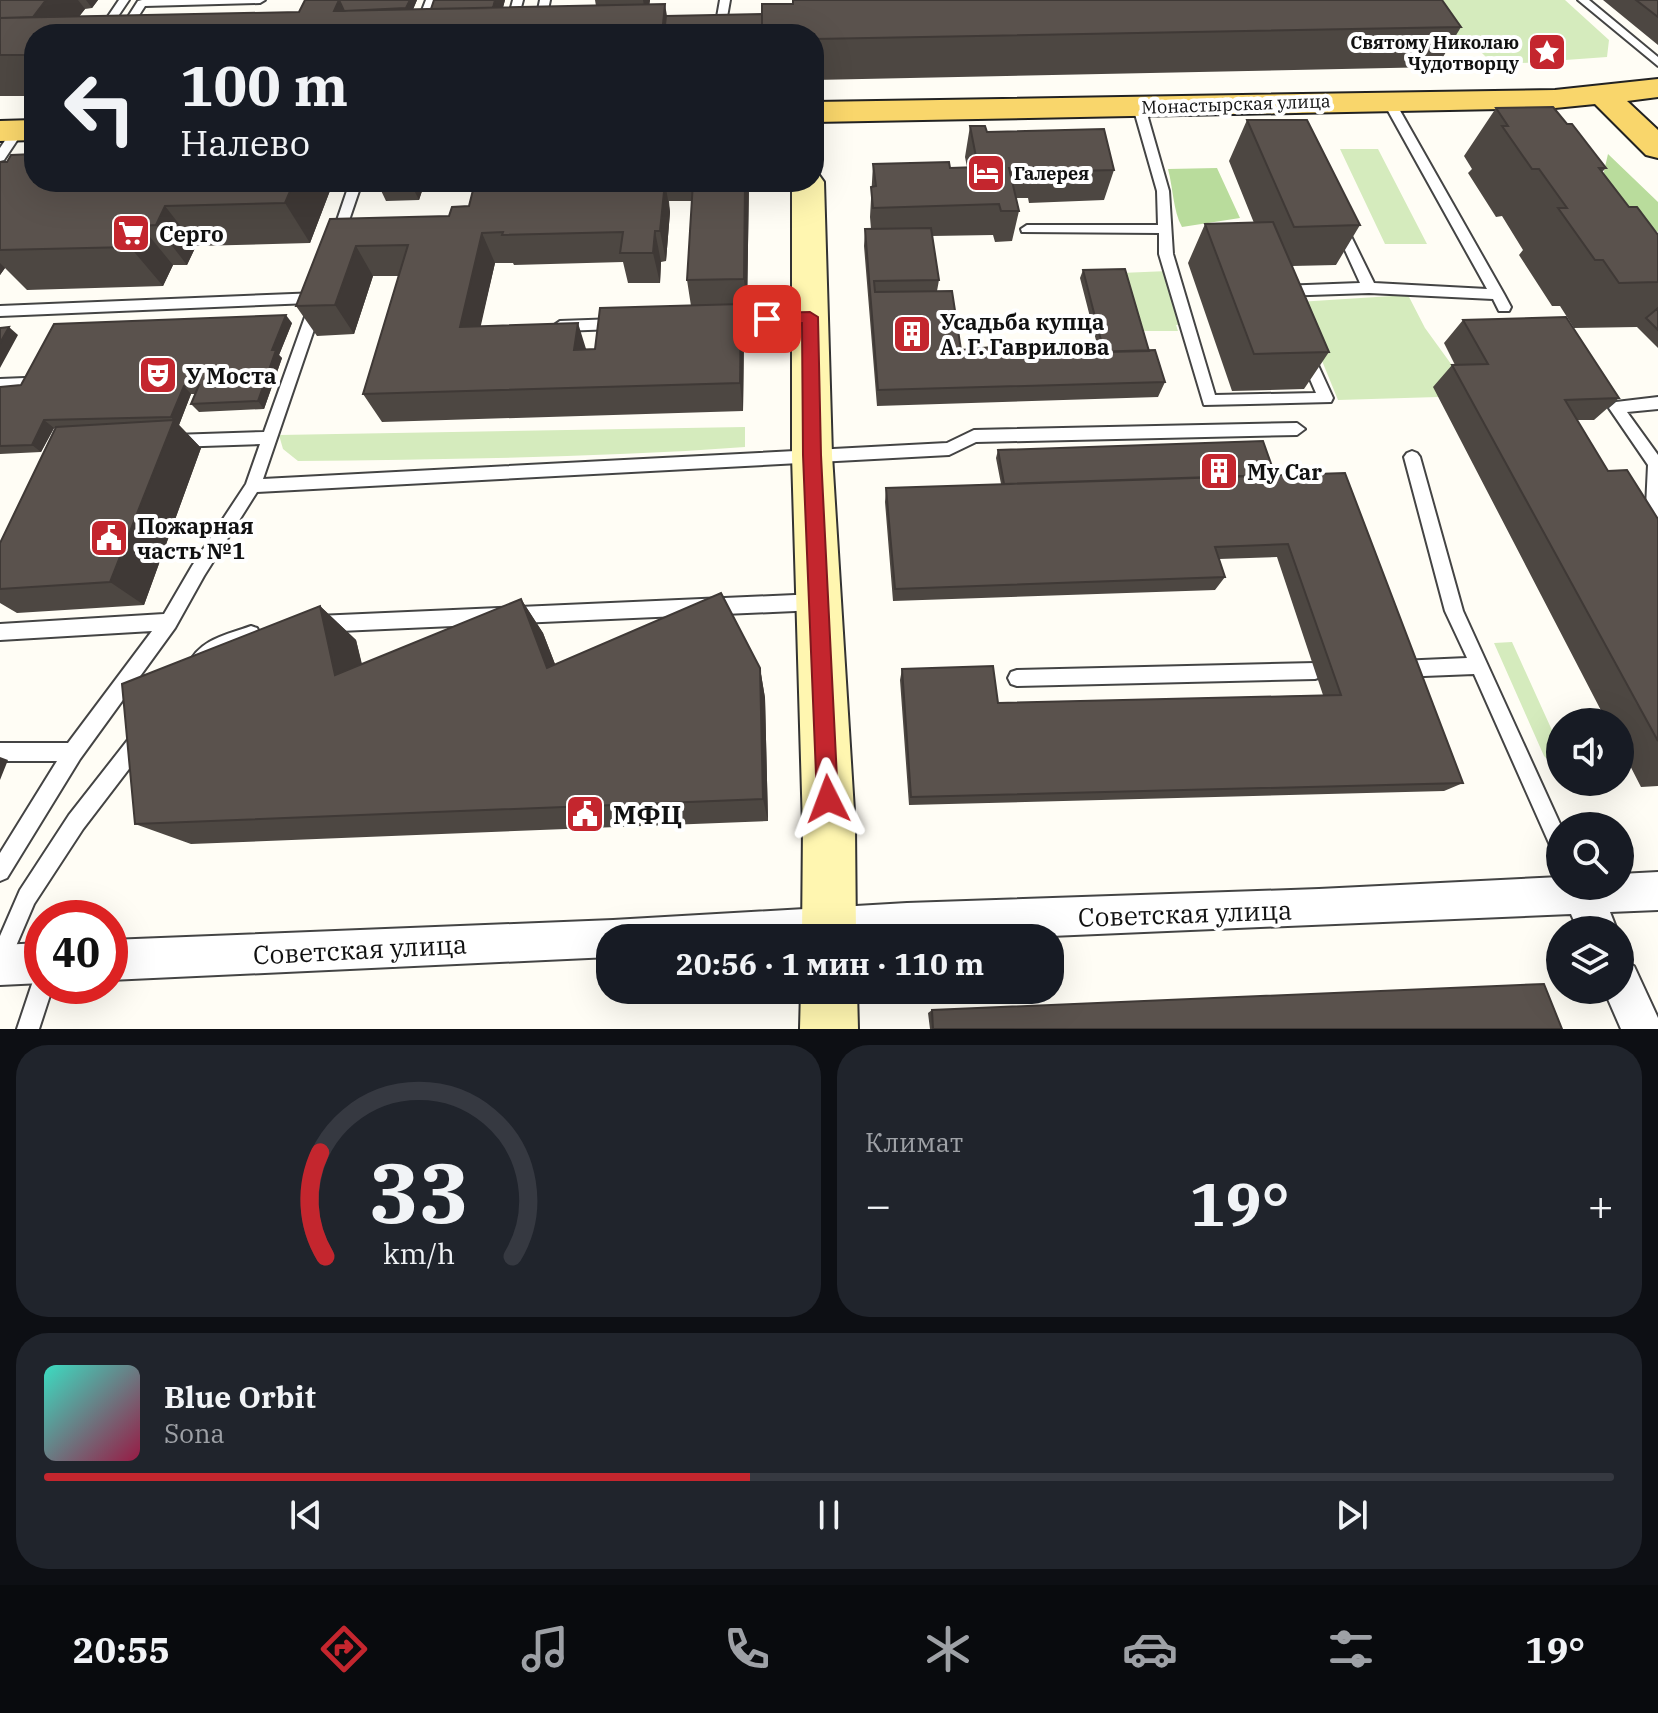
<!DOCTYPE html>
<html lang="ru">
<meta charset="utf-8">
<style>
:root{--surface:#171b24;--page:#20242c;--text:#f1f3f6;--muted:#9ea1a6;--line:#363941;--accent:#c4262e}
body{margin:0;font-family:"IBM Plex Serif",serif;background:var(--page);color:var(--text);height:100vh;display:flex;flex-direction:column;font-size:30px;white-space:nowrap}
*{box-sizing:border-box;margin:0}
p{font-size:26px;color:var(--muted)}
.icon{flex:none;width:44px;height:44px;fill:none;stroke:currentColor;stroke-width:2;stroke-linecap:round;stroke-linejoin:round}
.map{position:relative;height:1029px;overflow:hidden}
.panel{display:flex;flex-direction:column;gap:16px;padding:16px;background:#0d0f14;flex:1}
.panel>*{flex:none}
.banner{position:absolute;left:24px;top:24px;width:800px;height:168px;border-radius:32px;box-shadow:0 8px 32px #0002;background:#171b24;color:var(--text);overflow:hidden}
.buttons{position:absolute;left:1546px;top:708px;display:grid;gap:16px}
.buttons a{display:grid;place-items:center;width:88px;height:88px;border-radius:50%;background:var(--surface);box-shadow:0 8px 32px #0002;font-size:40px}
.speed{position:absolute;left:24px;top:900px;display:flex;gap:16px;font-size:40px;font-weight:700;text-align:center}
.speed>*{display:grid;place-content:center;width:104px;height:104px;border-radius:50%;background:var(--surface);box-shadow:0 8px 32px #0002;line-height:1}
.speed .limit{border:12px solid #d22;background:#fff;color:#111}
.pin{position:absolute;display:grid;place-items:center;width:68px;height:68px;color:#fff;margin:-34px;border-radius:16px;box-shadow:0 4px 12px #0006}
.me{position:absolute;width:88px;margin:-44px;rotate:357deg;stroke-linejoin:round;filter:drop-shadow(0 0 6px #0008)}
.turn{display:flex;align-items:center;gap:28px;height:168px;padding:0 24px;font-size:36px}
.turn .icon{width:104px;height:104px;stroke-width:2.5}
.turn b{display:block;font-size:56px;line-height:68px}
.big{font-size:60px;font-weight:700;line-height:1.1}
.panel .widget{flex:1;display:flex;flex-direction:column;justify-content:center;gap:12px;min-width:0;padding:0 28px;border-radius:32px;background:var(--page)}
.panel .dial{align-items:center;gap:0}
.dial svg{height:208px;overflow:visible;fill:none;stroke:var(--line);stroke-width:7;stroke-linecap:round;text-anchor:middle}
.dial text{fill:var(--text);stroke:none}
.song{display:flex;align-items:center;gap:24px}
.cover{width:96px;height:96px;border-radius:12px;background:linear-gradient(135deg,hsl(170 70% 55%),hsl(340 70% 35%))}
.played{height:8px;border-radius:4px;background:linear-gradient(90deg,var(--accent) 45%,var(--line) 45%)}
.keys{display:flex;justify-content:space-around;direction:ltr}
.heat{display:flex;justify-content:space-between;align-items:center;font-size:44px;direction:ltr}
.panel .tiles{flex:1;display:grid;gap:16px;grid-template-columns:1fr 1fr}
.widget:last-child{grid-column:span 2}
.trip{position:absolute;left:596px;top:924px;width:468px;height:80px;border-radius:32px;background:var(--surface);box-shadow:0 8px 32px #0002;font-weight:700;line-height:80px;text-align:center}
.tab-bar{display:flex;height:128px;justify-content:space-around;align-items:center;background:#090b0e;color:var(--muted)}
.tab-bar .icon{width:56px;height:56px}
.tab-bar .active{color:var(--accent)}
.tab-bar b{font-size:36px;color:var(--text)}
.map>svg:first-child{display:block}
</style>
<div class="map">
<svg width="1658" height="1029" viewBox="0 0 1658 1029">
<rect width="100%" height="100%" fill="#fffdf5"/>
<path fill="#d5ebbd" d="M1412,0H1565L1609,40L1607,57L1494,65L1481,52L1438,38Z
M1340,149H1378L1427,244H1385Z
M1168,271L1185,325H1176L1178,331H1138L1121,273Z
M1408,295L1425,328L1467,386L1438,397L1338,400L1298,302Z
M745,427V447C596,458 448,459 298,461L283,449L279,435Z
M1512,642L1560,748V771L1544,756L1494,643Z"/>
<path fill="#b9dc9c" d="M1608,154L1658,202V232L1598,197Z
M1217,168L1240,218L1182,227C1173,211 1173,187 1168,169Z"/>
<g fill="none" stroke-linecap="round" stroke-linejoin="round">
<defs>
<path id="lane" d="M119,0H129L106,34H96Z
M142,0H265L260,3L145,6L127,34H117L138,1Z
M426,0H436L423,34H413Z
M513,0H523L514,34H504Z
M540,0H550L543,34H533Z
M720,0H730L724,34H714Z
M1578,0H1589L1658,57V66Z
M1388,97L1394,100L1504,294L1511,307L1509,311H1499L1493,299L1369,293L1280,296L1273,291L1280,286L1360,283L1334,226L1340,222L1346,226L1374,283L1487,289L1382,100Z
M1139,104L1145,107L1169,191L1173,254L1215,395L1316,393L1300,356L1307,351L1312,352L1333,398L1331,402L1204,405L1159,254V233L1022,232L1021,229L1027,225H1158L1157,191L1133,107Z
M18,126L24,130L4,160L0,161V148L14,127Z
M350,182H362L343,238L337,242L331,238Z
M318,293L325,298L320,302L322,306L263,479L947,443L974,430L1297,423L1305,429L1297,435L976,442L949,455L257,492L204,576L175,628L80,759L7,878L0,881V853L57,761H0V743H68L152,631L0,640V624L164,614L192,566L246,484L260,444L173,447L165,441L173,435L264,432L310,303L0,316V306Z
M810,312L817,317L810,322L724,326L717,321L724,316Z
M616,319L623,324L616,329L560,331L553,326L560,321Z
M25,378L32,384L30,388L0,391V379Z
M1658,397V409L1627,412L1658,455V534H1647L1645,529L1648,465L1609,408L1616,402Z
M1412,451L1417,453L1420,457L1463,611L1561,826L1560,855L1553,852L1474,674L1399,677L1393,675L1390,669L1393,663L1399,661L1467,658L1445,611L1404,457L1407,453Z
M817,594L823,597L825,602L823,607L817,610L317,632L311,630L308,624L311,618L317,616Z
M251,626L257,628L260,634L257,640L216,655L203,671L197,673L191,671L188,665C200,639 226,635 251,626Z
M1315,663L1321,665L1324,671L1321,677L1315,679L1017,686L1011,684L1008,678L1011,672L1017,670Z
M141,729L148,732L150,738L148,744L83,829L34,904L7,967L0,970V936L20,890L69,815L134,732Z
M42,975V986H53L39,1029H17L34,978Z"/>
<path id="street" d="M1658,872V910L1610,912L1617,930H1578L1571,914L1002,938H610V957L110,980V940L613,920L907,903L1319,889L1560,877V886H1620V874Z
M42,943V983L0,985V945Z
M1620,960L1634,966L1658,1018V1029H1621L1604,990H1620Z"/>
<path id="secondary" d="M814,173L819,175L824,182L832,455L855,827L856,938H802L803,827L792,455V182H814Z
M801,990H857L858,1029H800Z"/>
<path id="primary" d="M1658,79V97L1627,101L1658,130V158L1646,155L1595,104L1555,108L814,122V102L1555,90Z
M34,120V140L0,141V121Z"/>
</defs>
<use href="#lane" stroke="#444" stroke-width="4"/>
<use href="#street" stroke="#444" stroke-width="4"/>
<use href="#secondary" stroke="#333" stroke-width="4"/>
<use href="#primary" stroke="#222" stroke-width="4"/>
<use href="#lane" fill="#fff" fill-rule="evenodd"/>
<use href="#street" fill="#fff" fill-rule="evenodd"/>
<use href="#secondary" fill="#fff6b0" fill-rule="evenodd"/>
<use href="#primary" fill="#f9d66b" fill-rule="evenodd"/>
</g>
<path fill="#4d4742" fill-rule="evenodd" d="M0,0H98L92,8L85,9L79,16L299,12L309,0H417L413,9H431L434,0H505L503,7L596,6L595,0H650L649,5L667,16L1461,27L1437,67L814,80V34H34V96H0Z
M1603,0H1658V45Z
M1496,108L1567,124L1606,168L1602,172L1629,207L1658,235V348L1637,327L1574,328L1560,306H1552L1519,255L1523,250L1502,216L1496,217L1468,173L1472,169L1464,156Z
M1247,120L1360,225L1336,265L1292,266L1329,352L1304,389L1232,391L1188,263L1205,224L1254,223L1229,161Z
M970,126L1114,170L1104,200L1029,203L1028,198H1016L1019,211L1012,241L995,242L993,235L932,236L939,280L937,291L961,350L1026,354L1099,352L1080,278L1083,270L1149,351L1165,382L1158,397L877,406L864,246L865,229H871L870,217L873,164L950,168L967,167L965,157Z
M0,162L34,182L331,188L310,243L196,246L187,265H173L163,286L27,290L5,268L0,275Z
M377,182H463L462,186L423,188L419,200L386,201Z
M475,182H749L747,309H742L744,334L743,411L382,422L363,394L399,276H373L354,334L317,336L296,306L330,219L449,216L469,206ZM669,201H692L687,280L691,306L595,349H587L480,326L495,263H513L514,265L623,262L628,283H660L661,262L666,261L670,212Z
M1463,320L1619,398L1594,420H1577L1608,471L1658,519V786L1641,787L1620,746V722H1607L1433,387L1452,365H1455L1444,343Z
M292,323L279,355L282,358L264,409L199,412L191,404L196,394H191L179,425L201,448L144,605L17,613L0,603V543L56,428H54L41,452L0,454V387L21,385Z
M998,450L1275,475L1463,783L1444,791L909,805L900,680L902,669L998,703L1323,695L1277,557L1219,559L1225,577L1215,590L893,601L885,502L886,488L1001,484L996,458Z
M521,599L543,633L555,664L760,668L765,698L768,821L191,844L135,824L320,606L356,640L362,664Z
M932,1010L1562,1029H930L928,1013Z"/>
<path fill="#3f3936" d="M46,0H78L85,9L66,34L31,20Z
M86,0H98L92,8Z
M339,0L355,34L334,11Z
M410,0H417L410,17L406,8Z
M495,0H505L498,27L492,10Z
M643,0H650L647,23Z
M665,4L670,34H662Z
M294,182H327L331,188L310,243L285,203Z
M410,182H420L423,188L419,200Z
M665,182L670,212L666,261L660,231Z
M745,182H749L747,309L744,279Z
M165,206L196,246L187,265L156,225Z
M141,226L173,265L163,286L130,247Z
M655,231L661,262L660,283L653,253Z
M482,233L495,263L474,356L460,327Z
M356,246L373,276L354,334L335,305Z
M0,263L5,268L0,275Z
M741,304L744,334L743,411L740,383Z
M286,315L292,323L279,355L282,358L264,409L258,401L272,350Z
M578,323L587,352L574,350Z
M9,327L18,335L0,368V343Z
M184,386L191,394L179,425L201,448L144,605L110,582L174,421L171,417Z
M44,420L54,428L41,452L32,445Z
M521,599L543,633L568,698L547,668Z
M320,606L356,640L371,705L335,675Z
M760,668L765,698L768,821L763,799Z
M0,757L8,760L0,780Z"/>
<path fill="#5a524d" stroke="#3f3936" stroke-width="2" d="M0,0H46L33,17L0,18Z
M305,0H339L334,11L665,4L662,34H34V55H0V18L299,12Z
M339,0H410L406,8L344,11Z
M434,0H495L493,8L431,9Z
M793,0H1442L1461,27L814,39V34H762V4H793Z
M1636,0H1658V17Z
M762,14V34H664L666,16Z
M1553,107L1567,124H1572L1606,168H1599L1629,207H1637L1658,235V282L1619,283L1603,260H1595L1558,208H1567L1539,169H1532L1502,126H1508L1496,108Z
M1247,120H1307L1360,225L1294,227Z
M970,126H985L987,132L1104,129L1114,170L1036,172L1035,167L1009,168L1019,211H1001L999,204L873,208L871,187L876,186L873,164L949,162L950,168L978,167Z
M34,154V182H294L285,203L165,206L156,225L141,226L130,247L0,250V162H7L11,155Z
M475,182H577V183L665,182L660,231H655L653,253H620L623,232L502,235L503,232L482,233L460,327L578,323L574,350L595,349L600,308L741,304L740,383L363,394L408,245L356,246L335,305L296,306L330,219L449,216L452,207L469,206Z
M693,182H745L744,279L687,280Z
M1273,222L1329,352L1254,354L1205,224Z
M931,228L939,280L874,281L875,292L952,291L961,350L1024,344L1026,354L1155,350L1165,382L878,390L865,229Z
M1125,269L1149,351L1104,352L1083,270Z
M1658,308V330L1646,318Z
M286,315L272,350H276L258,401L191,404L199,385L184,386L171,417L44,420L32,445L0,446V387L21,385L54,324Z
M1566,317L1619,398L1565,400L1608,471L1627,470L1658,519V741L1452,365L1488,364L1463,320Z
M9,327L0,343V328Z
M174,420L110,582L0,589V543L56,427Z
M1263,441L1275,475L1004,484L998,450Z
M1345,473L1463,783L911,797L902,669L993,666L998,703L1341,695L1288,544L1215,547L1225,577L895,589L886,488Z
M721,593L760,668L763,799L135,824L122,684L320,606L335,675L521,599L547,668Z
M1544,984L1562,1029H933L932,1010Z"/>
<path fill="#c4262e" stroke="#7f191e" stroke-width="2" d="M810,312L818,317L821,455L838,799L835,807L828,810L820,807L817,799L803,455L802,323L767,325L759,319L767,313Z"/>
<defs>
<symbol id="sight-square" viewBox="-11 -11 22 22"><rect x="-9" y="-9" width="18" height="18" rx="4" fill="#c4262e" stroke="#fff"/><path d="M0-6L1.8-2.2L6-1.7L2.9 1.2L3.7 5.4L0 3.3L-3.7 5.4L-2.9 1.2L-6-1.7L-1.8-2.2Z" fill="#fff"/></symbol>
<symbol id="hotel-square" viewBox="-11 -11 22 22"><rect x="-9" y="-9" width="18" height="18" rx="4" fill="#c4262e" stroke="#fff"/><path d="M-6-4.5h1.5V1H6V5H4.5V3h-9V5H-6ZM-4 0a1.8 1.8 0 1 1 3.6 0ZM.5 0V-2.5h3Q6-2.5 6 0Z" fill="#fff"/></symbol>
<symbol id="supermarket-square" viewBox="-11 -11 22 22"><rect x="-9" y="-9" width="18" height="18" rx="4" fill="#c4262e" stroke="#fff"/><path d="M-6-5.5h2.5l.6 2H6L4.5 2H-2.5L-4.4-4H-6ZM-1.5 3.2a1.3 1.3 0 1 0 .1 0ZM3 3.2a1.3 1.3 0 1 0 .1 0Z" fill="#fff"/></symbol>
<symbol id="building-square" viewBox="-11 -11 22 22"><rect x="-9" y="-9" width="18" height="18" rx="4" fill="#c4262e" stroke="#fff"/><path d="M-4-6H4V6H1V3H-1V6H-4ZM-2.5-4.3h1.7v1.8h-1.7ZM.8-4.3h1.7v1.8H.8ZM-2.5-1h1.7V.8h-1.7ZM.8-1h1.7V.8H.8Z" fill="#fff"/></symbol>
<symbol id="theatre-square" viewBox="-11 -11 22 22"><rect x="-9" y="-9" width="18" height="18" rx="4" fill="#c4262e" stroke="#fff"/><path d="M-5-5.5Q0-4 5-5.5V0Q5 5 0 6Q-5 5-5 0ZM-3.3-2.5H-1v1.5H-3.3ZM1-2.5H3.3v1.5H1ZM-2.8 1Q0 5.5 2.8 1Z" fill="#fff"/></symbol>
<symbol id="civic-square" viewBox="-11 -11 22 22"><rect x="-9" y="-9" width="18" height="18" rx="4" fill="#c4262e" stroke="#fff"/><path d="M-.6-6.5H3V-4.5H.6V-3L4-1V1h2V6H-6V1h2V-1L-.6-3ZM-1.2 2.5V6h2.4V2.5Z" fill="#fff"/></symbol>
</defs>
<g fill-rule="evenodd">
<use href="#sight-square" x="1525" y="30" width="44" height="44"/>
<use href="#hotel-square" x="964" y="151" width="44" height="44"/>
<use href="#supermarket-square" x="109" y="211" width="44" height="44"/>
<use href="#building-square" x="890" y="312" width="44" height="44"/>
<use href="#theatre-square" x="136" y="353" width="44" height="44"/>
<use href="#building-square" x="1197" y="449" width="44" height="44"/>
<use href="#civic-square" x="87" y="516" width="44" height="44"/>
<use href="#civic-square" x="563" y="792" width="44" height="44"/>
</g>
<g text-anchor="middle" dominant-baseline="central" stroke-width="8" stroke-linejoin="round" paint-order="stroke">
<g font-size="18" font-weight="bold" fill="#111" stroke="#fff" text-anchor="end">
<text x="1519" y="42">Святому Николаю<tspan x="1519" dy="21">Чудотворцу</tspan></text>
<text x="1014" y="173" text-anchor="start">Галерея</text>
</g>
<g font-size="18" fill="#111" stroke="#fff">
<text transform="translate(1236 104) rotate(-2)">Монастырская улица</text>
</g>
<g font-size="22" font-weight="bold" fill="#111" stroke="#fff" text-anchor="start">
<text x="159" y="233">Серго</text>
<text x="940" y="321">Усадьба купца<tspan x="940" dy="25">А. Г. Гаврилова</tspan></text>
<text x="186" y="375">У Моста</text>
<text x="1247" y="471">My Car</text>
<text x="137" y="525">Пожарная<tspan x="137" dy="25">часть №1</tspan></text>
</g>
<g font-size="26" font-weight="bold" fill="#111" stroke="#fff" text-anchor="start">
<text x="613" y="814">МФЦ</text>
</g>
<g font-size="26" fill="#111" stroke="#fff">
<text transform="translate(1185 913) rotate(-2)">Советская улица</text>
<text transform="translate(360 949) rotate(-3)">Советская улица</text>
</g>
</g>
</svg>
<div class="buttons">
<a><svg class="icon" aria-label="sound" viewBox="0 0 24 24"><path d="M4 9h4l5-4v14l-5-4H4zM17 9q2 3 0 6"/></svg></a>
<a><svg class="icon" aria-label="search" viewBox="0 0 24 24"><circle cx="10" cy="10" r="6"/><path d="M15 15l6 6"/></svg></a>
<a><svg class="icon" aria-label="layers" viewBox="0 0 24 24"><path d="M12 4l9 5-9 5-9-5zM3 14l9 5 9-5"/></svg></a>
</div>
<div class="speed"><div class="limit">40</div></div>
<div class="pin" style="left:767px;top:319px;background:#d93025"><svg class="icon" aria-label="arrive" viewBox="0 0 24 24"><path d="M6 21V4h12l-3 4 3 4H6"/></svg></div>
<svg class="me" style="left:828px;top:799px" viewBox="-20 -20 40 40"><path d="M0-17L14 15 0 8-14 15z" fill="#c4262e" stroke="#fff" stroke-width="4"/></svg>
<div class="trip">20:56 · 1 мин · 110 m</div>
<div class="banner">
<div class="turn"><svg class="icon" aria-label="left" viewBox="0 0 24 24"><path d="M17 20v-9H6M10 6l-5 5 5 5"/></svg><div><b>100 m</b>Налево</div></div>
</div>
</div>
<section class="panel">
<div class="tiles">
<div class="widget dial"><svg viewBox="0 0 100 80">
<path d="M14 69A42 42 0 1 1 86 69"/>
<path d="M14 69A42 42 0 0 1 12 29" stroke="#c4262e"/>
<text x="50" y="56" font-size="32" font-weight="700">33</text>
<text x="50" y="72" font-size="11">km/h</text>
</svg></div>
<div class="widget"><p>Климат</p>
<div class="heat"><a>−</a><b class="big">19°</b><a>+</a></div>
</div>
<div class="widget">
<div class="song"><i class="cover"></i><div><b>Blue Orbit</b><p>Sona</p></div></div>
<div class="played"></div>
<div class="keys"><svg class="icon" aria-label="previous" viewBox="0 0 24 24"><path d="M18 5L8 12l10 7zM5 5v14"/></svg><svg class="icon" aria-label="pause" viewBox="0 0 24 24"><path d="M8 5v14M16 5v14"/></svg><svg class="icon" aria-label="next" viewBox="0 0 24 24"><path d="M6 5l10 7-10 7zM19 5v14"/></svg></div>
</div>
</div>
</section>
<nav class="tab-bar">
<b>20:55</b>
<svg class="icon active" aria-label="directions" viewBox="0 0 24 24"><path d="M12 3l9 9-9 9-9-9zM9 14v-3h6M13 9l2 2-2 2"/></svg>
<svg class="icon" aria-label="music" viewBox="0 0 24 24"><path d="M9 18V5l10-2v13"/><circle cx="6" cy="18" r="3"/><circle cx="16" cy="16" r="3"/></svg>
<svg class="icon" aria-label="phone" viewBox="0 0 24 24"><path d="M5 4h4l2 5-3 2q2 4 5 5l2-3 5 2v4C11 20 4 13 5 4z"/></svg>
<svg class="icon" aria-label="climate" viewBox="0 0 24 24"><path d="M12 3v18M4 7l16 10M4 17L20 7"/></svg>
<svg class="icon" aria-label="car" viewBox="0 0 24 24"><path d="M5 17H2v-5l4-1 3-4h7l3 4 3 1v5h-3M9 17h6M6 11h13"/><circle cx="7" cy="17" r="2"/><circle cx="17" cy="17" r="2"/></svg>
<svg class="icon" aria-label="filters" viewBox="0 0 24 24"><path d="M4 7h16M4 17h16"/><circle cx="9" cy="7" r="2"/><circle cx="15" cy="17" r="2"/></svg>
<b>19°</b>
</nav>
